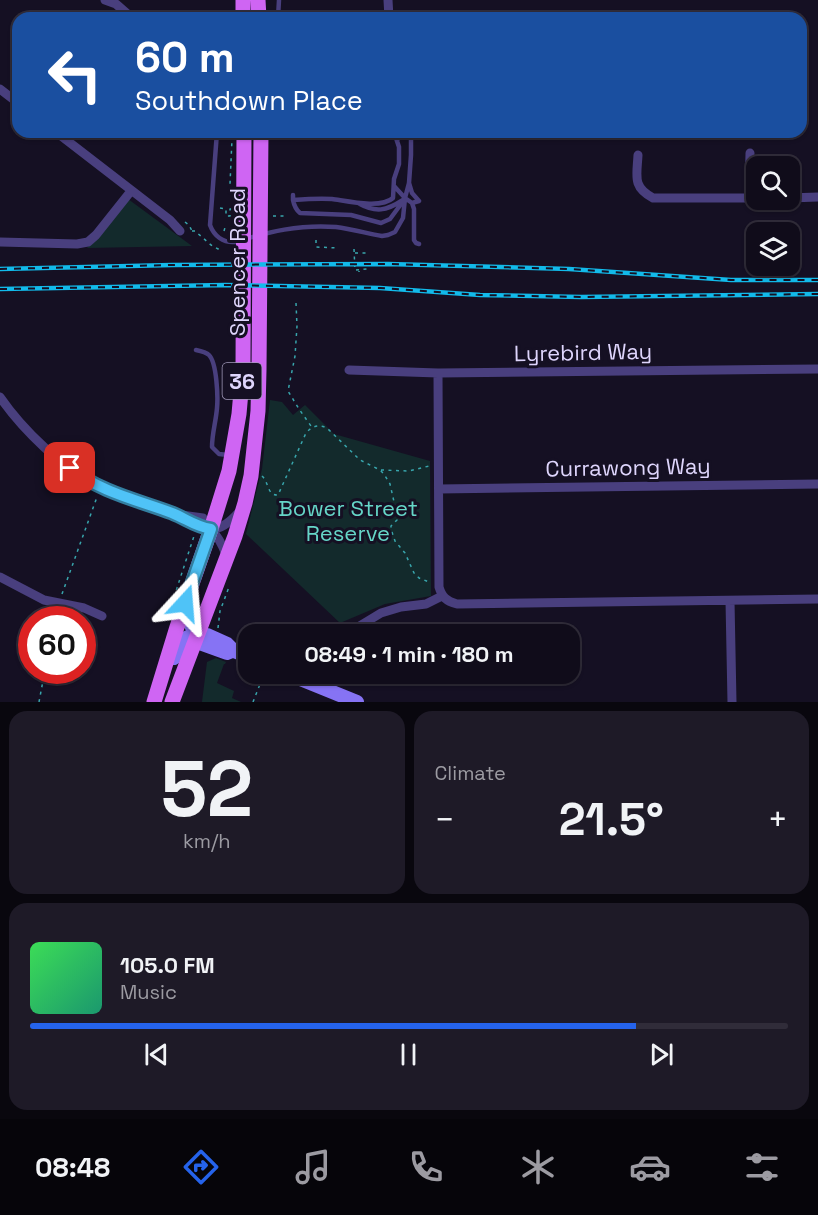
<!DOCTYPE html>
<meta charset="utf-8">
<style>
:root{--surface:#100c1a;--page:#1e1a27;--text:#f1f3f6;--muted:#9c9ba2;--line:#302c39;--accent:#2563eb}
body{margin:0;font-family:"Space Grotesk",sans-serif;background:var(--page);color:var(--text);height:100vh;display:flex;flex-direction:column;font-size:22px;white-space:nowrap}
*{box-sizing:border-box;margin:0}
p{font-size:20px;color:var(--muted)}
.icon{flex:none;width:33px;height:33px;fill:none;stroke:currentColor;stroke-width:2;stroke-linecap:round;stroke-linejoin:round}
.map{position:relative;height:702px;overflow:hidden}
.sheet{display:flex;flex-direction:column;gap:9px;padding:9px;background:#09070e;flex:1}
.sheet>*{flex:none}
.hud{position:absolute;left:12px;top:12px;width:795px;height:126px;border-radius:18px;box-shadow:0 2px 4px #0004,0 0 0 2px var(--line);background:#1a4fa0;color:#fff;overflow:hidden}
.buttons{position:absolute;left:746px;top:156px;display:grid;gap:12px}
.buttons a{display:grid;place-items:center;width:54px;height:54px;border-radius:12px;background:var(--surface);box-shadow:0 2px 4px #0004,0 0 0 2px var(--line);font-size:30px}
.speed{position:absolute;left:18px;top:606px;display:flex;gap:12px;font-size:30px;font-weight:700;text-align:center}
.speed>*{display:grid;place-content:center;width:78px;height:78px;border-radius:50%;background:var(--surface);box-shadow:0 2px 4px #0004,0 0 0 2px var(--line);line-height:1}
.speed .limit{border:9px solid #d22;background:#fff;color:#111}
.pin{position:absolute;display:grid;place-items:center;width:51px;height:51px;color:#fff;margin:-26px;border-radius:12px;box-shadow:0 3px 9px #0006}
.me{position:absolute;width:66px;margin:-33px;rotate:19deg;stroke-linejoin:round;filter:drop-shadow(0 0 4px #0008)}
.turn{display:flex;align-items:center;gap:21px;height:126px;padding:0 24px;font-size:27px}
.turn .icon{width:78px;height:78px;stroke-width:2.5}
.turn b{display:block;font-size:42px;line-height:51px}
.big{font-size:45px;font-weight:700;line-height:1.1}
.sheet .card{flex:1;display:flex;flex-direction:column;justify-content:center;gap:9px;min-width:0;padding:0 21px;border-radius:18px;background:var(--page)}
.sheet .dial{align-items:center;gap:0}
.dial b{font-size:78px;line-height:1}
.song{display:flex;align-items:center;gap:18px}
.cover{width:72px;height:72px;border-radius:9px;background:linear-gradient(135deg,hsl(130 70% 55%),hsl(160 70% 35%))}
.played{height:6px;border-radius:3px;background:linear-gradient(90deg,var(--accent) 80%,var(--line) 80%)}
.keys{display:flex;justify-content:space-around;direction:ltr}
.heat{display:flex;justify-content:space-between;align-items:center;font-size:33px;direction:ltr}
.sheet .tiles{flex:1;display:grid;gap:9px;grid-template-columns:1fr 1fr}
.card:last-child{grid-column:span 2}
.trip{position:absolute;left:238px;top:624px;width:342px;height:60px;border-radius:18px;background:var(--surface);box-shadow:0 2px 4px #0004,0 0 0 2px var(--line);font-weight:700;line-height:60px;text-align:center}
.tabs{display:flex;height:96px;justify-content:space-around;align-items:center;background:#06050a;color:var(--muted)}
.tabs .icon{width:42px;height:42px}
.tabs .active{color:var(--accent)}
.tabs b{font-size:27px;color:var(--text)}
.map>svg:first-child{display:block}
</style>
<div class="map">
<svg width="818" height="702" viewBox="0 0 818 702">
<rect width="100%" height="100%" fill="#151023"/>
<path fill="#132a2c" d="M128,199L192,246L87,248Z
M270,400L282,402L293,415L305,405L334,434L430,461L431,596L385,604L340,623L246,534L262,469Z
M216,658L226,662L225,664H224L217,683L234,691L232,698L241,702H202L207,662Z"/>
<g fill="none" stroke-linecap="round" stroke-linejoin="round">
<path stroke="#38a5ac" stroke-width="1.5" stroke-dasharray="3 4.5" stroke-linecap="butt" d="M232,191L230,184L232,139
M220,208L226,209V216H230V209H232
M273,216H284
M185,222L189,225L192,231
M192,231H195L211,245L220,250
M224,231L226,224
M316,240V247L338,248
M354,249L355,271
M355,253H366V251
M356,270L367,269V271
M359,271V272
M296,303L297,326L295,356L288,391L299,409L311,426
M381,470L409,471L429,466
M262,476C269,482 267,496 278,495L306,433C312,426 319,424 327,428L360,460L380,470L384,474L390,484L397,515V520L391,526V529L395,541L405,553L414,573L419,578L429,582
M62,594L97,497
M174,597L195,533
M54,620L55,610
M218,628L220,611L229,587
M39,702L45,670
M253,702L264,674"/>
<path stroke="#493f7e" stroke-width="4.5" d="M278,18L279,0
M217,132L210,225C214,236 223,243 235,242C268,232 300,224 336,227C351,229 366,233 382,236L388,235L395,232L403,218L405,198L409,183L411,155V132
M397,141L399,136L403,132
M409,183L412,193L419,201L412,203
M394,186L405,198L412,203L414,209V240L416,243L419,244
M293,195V200C306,199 319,198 332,199C347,201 381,209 393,198L394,179L399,164V147L394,132
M293,200C294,205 295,209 300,213L351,215L381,223L390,219L404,200
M358,203C376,213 386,211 403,200
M196,350C201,351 206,352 209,355C217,363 218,398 217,408C216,421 212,434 212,447L219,454L228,455"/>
<path stroke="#493f7e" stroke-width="9" d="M105,0L116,4L132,18
M388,0L389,18
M0,89L18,103
M56,132L170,220L180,231
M638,155C637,176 632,187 653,198H756
M749,198L750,153
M789,198L818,197
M0,242L77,244L88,242L96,235L131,191
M349,370L438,373L818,369
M438,373L439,587C442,597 446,601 457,604L818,599
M0,397C22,429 63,469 98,486C120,498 147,505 171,513C200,523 211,544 239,512
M439,489L818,484
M181,515L203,518C213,532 221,539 226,555
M0,577L44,600L84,608L102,616
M730,601L732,702
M343,634L348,633L381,613L401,607L426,604L442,596"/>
<path stroke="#8673f4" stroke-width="14" d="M185,603L189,622L202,644L227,653L232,651
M174,658L180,643L184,639L188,637L207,635L227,644L234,651L249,657
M288,674L357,702"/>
<path stroke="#cf65f3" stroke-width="15" d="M243,0V18
M258,0L259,18
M154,702L177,627L211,529L229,471L239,414L243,369L244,132
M172,702L235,536L245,503L251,476L258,411L259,370L261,132"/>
<defs>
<path id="rail" d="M0,269L172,265L388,264L569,269L731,280H818
M0,289L225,285L380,288L480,295L581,297L818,294"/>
</defs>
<use href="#rail" stroke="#12baea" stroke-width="4.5"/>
<use href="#rail" stroke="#151023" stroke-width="2" stroke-dasharray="7" stroke-linecap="butt"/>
</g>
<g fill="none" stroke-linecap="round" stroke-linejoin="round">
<defs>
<path id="route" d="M70,468C100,492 137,500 172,513C187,519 194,526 211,529L185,603"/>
</defs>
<use href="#route" stroke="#337fa1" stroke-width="15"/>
<use href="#route" stroke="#4fc3f7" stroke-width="10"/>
</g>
<g text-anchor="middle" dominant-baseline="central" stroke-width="6" stroke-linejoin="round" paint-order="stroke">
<rect fill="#151023" stroke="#a29abb" stroke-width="1.5" x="222.5" y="363" width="39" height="36" rx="4.5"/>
<g font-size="21" font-weight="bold" fill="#ded5fc">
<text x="242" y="381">36</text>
</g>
<g font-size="22" fill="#ded5fc" stroke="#151023">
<text transform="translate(237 262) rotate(-90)">Spencer Road</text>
<text transform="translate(583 352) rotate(-1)">Lyrebird Way</text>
<text transform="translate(628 467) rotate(-1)">Currawong Way</text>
</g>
<g font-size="22" fill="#66d6c8" stroke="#151023">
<text x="348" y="508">Bower Street<tspan x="348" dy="25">Reserve</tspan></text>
</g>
</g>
</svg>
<div class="buttons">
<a><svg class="icon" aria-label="search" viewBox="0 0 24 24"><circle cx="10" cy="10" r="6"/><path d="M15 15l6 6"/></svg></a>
<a><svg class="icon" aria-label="layers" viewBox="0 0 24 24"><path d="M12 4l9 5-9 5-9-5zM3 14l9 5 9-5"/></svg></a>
</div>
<div class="speed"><div class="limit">60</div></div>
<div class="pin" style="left:70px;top:468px;background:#d93025"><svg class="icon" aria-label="arrive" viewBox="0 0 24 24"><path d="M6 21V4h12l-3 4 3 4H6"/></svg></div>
<svg class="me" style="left:185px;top:603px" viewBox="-20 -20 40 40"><path d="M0-17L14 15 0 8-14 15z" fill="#4fc3f7" stroke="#fff" stroke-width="4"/></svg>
<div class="trip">08:49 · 1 min · 180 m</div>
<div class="hud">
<div class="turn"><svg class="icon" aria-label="left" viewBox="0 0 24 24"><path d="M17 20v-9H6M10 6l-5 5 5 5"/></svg><div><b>60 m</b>Southdown Place</div></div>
</div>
</div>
<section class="sheet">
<div class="tiles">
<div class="card dial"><b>52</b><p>km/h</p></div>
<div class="card"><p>Climate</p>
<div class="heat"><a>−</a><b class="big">21.5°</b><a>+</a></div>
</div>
<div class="card">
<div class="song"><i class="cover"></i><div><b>105.0 FM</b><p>Music</p></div></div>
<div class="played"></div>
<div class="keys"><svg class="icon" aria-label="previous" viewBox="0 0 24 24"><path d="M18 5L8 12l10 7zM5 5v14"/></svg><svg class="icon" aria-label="pause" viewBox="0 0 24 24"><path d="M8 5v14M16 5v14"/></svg><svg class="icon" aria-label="next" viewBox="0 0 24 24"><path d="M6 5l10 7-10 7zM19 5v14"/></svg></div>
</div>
</div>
</section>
<nav class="tabs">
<b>08:48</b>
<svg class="icon active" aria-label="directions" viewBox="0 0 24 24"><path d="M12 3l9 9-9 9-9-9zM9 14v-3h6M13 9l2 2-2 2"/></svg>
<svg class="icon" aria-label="music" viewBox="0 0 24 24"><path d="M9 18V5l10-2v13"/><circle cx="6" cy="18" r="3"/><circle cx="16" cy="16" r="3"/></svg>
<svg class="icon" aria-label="phone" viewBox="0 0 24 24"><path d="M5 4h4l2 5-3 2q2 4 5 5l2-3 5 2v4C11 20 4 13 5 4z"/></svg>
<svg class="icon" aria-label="climate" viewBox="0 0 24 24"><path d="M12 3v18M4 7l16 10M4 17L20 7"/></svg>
<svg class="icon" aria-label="car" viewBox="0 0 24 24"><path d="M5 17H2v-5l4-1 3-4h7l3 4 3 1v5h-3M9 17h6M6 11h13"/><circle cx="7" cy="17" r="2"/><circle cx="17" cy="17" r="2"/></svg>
<svg class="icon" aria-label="filters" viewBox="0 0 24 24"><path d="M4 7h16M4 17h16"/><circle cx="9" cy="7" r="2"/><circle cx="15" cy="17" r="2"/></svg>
</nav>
